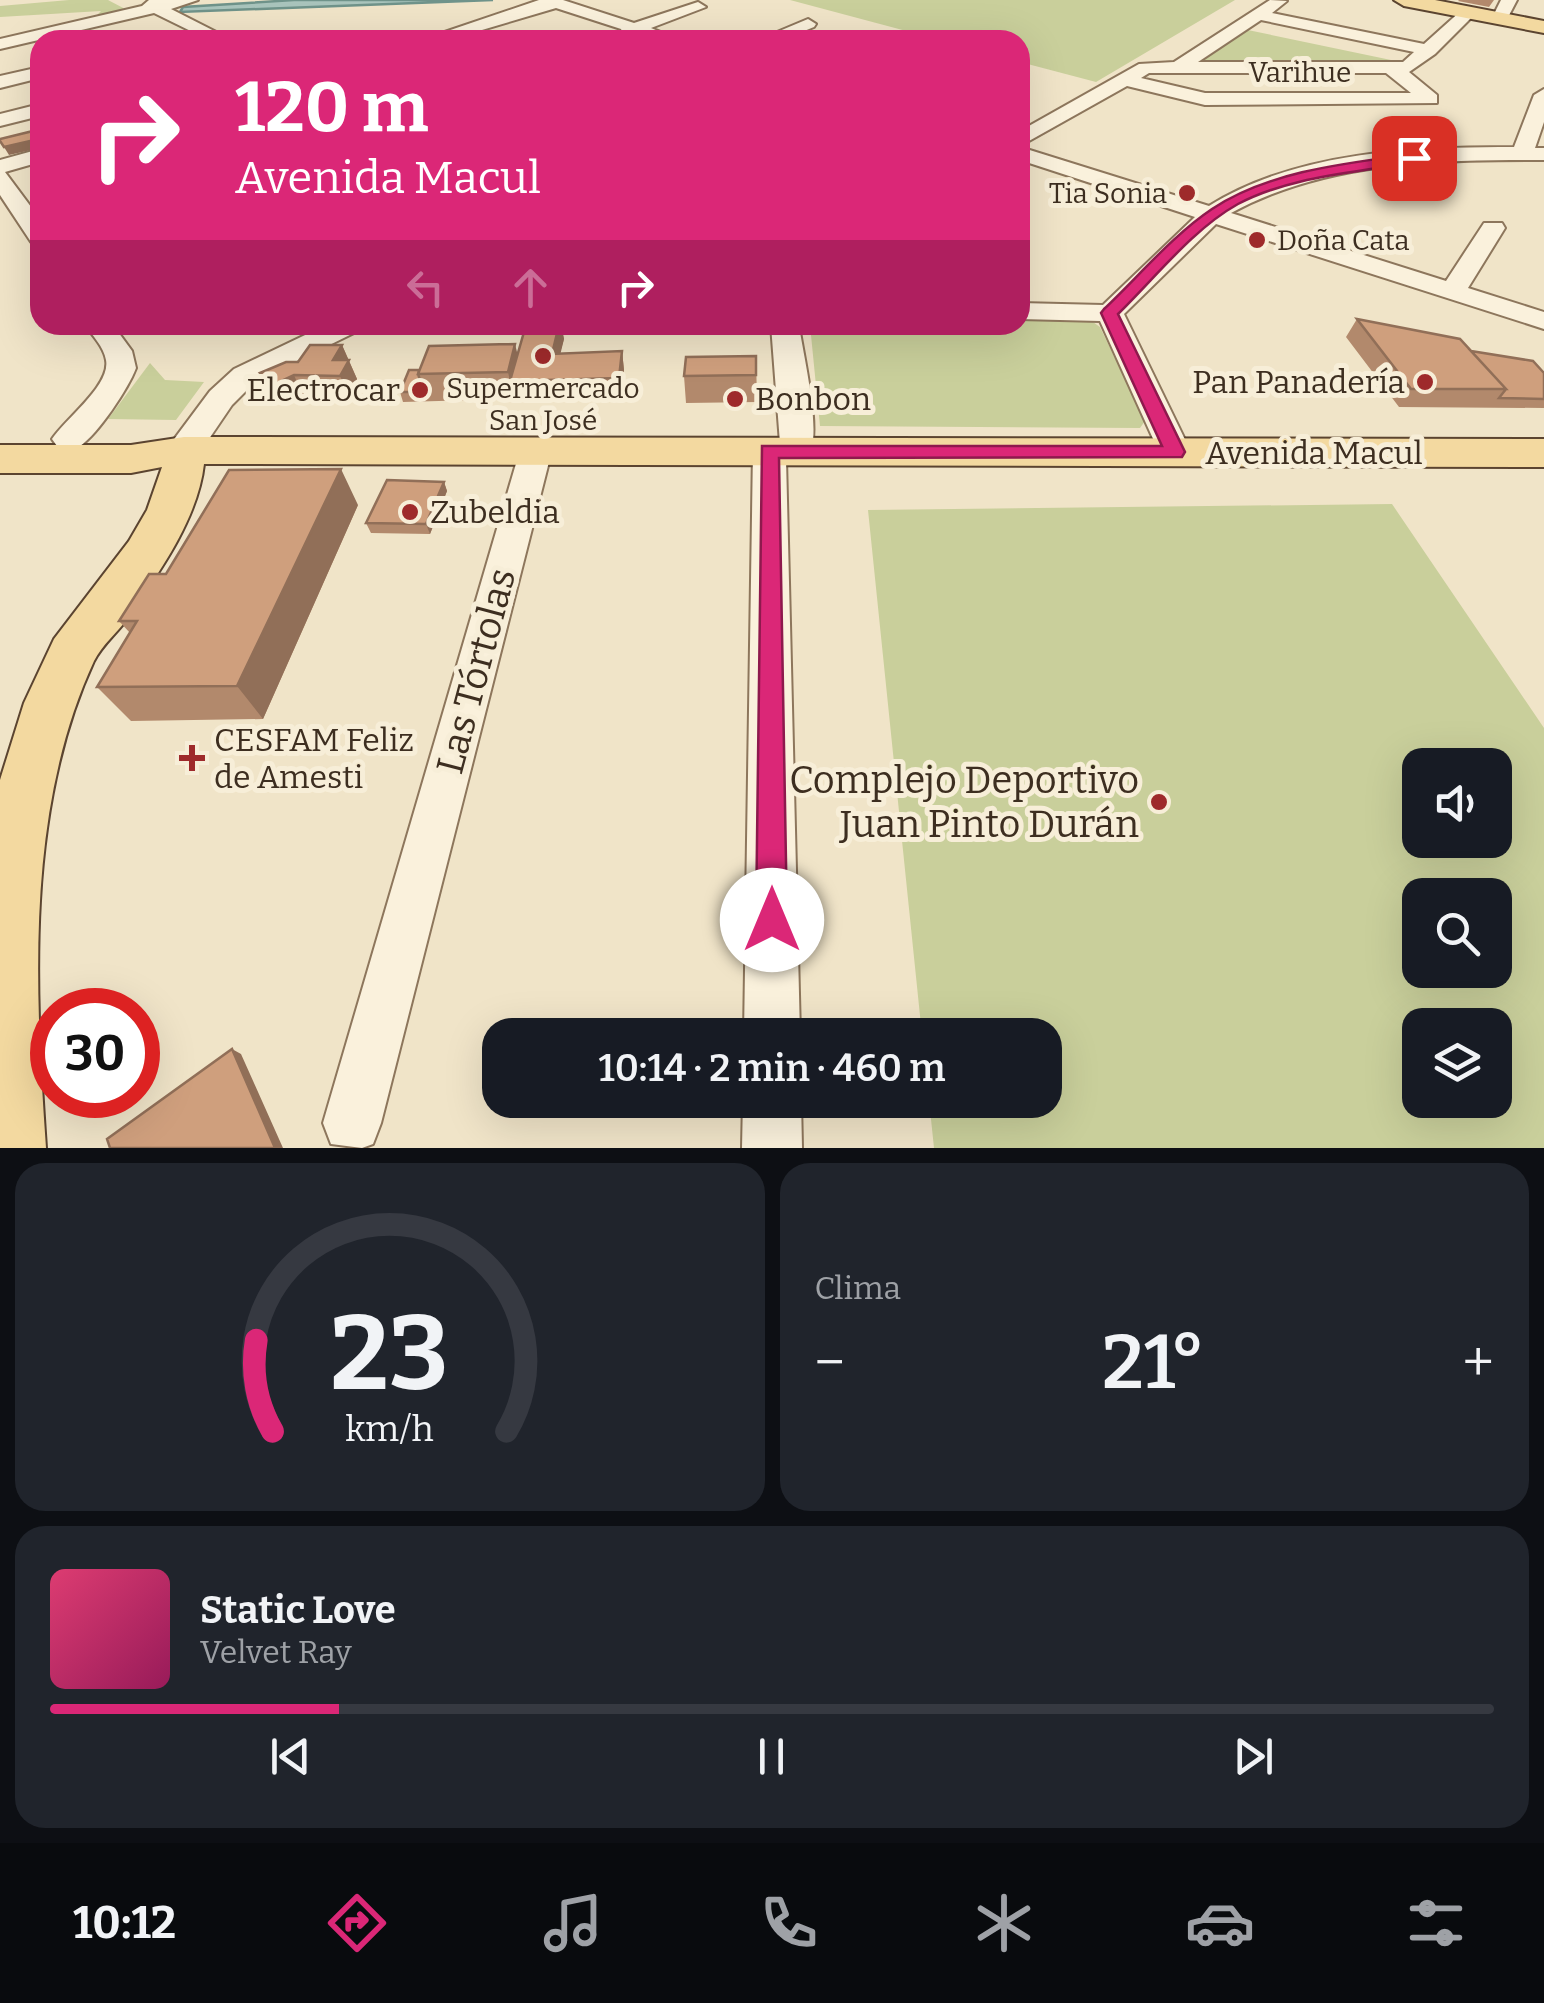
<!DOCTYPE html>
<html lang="es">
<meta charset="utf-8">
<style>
:root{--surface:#171b24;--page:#20242c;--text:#f1f3f6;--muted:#9ea1a6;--line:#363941;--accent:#db2777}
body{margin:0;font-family:Bitter,serif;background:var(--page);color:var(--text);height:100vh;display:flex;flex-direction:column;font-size:38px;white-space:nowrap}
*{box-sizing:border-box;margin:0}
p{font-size:32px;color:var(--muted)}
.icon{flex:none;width:55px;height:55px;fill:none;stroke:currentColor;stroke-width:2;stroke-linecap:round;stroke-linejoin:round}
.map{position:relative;height:1148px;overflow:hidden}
.side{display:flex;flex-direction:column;gap:15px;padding:15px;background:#0d0f14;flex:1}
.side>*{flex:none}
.top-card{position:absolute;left:30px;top:30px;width:1000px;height:305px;border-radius:30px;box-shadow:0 10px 40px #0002;background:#db2777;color:#fff;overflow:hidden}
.controls{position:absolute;left:1402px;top:748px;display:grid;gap:20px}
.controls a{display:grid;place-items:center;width:110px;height:110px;border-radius:20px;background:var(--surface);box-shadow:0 10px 40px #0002;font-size:50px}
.speed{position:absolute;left:30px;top:988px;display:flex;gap:20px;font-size:50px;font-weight:700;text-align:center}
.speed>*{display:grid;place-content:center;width:130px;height:130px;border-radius:50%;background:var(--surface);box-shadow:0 10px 40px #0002;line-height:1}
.speed .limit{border:15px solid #d22;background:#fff;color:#111}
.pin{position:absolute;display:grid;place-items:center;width:85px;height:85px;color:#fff;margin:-42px;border-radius:20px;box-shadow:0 5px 15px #0006}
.me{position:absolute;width:110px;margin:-55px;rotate:0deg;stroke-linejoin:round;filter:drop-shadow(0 0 8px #0008)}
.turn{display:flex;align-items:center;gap:35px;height:210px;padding:0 40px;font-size:45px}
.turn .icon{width:130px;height:130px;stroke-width:2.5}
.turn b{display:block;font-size:70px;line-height:85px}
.lanes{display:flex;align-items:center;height:95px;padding:0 40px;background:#0003;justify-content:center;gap:50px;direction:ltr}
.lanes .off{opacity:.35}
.big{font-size:75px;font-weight:600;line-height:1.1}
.side .tile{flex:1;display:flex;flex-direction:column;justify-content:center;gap:15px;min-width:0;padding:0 35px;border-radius:30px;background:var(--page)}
.side .dial{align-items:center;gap:0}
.dial svg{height:260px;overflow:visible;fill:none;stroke:var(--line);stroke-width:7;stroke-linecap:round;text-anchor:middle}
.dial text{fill:var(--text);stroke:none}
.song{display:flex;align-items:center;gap:30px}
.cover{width:120px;height:120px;border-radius:15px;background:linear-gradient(135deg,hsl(340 70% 55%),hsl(330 70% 35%))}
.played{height:10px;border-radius:5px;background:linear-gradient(90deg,var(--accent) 20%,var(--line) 20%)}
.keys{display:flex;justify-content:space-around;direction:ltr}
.heat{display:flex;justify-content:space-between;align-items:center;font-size:55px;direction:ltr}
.side .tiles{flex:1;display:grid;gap:15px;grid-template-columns:1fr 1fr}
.tile:last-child{grid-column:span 2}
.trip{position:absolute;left:482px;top:1018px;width:580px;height:100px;border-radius:30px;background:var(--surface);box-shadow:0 10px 40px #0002;font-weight:600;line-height:100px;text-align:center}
.menu{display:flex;height:160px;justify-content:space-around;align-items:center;background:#090b0e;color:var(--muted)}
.menu .icon{width:70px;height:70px}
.menu .on{color:var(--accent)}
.menu b{font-size:45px;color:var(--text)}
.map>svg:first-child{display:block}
</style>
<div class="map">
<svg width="1544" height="1148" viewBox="0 0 1544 1148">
<rect width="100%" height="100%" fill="#f0e4c8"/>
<path fill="#c9cf9b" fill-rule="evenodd" d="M69,0H108L127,10L94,18L101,11L0,17V6Z
M790,0H1235L1096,82L1020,62V40H940Z
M1243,29L1391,60L1398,65L1189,64Z
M1020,319L1090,320L1100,327L1145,421L1140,428L820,426L810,325H1020Z
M150,363L165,380L204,382L176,420L108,419Z
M1392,504L1544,728V1148H934L929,1100H1045V1035H922L868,510ZM1495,765V840H1420V765ZM1420,895H1495V970H1420ZM1420,1025H1495V1100H1420Z"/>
<path fill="#a9c4bc" stroke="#6f938a" stroke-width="2.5" d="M294,0H493L180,12L183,7Z"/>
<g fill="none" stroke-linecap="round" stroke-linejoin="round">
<defs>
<path id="minor" d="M149,0H198L171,9L232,40H209L154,13L0,49V39L142,6Z
M539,0H563L634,23L698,2L706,7L651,28L680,40L623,34L621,29L556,8L448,40H421Z
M1270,0L1287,1L1272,13L1424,44L1463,9L1477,12L1435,54L1409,72L1437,95V103L1205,105L1127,86L1020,146V131L1139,64L1174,62ZM1261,20L1414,52L1403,62H1198ZM1149,73H1386L1411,93H1205L1141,78Z
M1501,0H1517L1506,21L1500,23L1492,18Z
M808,19L816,24L814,27L782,40H758Z
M40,67V78L0,88V76Z
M1544,89V122L1535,148H1544V160C1437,160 1327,161 1231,213L1446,281L1484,223H1502L1505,228L1468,288L1544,312V329L1216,224L1124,314L1191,452L1187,460L1175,463L1163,460L1159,452L1100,321L1020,319V303L1103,305L1195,217L1020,160V147L1209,206C1297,151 1413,147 1514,147L1534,95Z
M40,104V116L0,126V114Z
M40,149V162L5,172L40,219V244L31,242L0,195V160Z
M85,325H113L132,351L136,368C128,389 98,434 80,446C73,451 64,448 57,446L52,439C65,419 111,385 106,360C104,347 92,335 85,325Z
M326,325H362L358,331L256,381L232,405L196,458L184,461L172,458L168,450L172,442L210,391L234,369Z
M771,325H799C803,355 823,434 808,459H786L800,1035H744L753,451L757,443L769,440L780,443Z
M536,439L548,442L552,450L381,1123L373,1144L362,1148L331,1144L323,1123L520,450L524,442Z
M743,1100H801L802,1148H742Z"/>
<path id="major" d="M1394,0H1435L1544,21V33L1404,6Z
M184,437L1544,439V467L204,464C198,519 158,574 127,619C117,633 102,645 94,661C25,810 35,988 46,1148H0V780L24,703L54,639L129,541L147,510L162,467L131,473H0V445H131Z"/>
</defs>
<use href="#minor" stroke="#8d765c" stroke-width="4"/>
<use href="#major" stroke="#5b4430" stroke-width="4"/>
<use href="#minor" fill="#faf1dc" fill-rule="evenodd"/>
<use href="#major" fill="#f3d9a0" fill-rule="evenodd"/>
</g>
<path fill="#b2896c" d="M1459,0H1494L1489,7L1458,1Z
M1307,68L1334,75L1331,82H1312L1304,76Z
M1357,319L1544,373V408L1399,407L1346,337Z
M526,325H561L564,339L560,353L622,351L624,370L622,396L403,402L400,392L419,370L518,354Z
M342,345L357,379L348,394H302L282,403L270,392L260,373L298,362Z
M756,356L757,402L686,403L684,376Z
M444,482L447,491L430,534L371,533L366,523Z
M358,505L263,719L131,721L97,687L130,633L119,621Z"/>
<path fill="#916f58" d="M39,139L40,148L9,155L4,147Z
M559,325H561L564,339L556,372L552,354Z
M515,344L522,372L510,381L508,372Z
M342,345L357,379L348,394L333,360Z
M622,351L624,370L622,396L619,378Z
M294,375L302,394L282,403L273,385Z
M341,469L358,505L263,719L237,686Z
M444,482L447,491L430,534L426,524Z
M232,1049L241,1054L283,1148H275Z"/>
<path fill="#cf9f7d" stroke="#916f58" stroke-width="2.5" d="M503,35L519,40L490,39Z
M1307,68H1326L1334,75H1315Z
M33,131L39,139L4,147L0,141V139Z
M1357,319L1460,339L1506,389H1411Z
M526,325H559L552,354L622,351L619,378L510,381Z
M515,344L508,372L418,374L429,346Z
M310,345H342L333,360H349L340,376L294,375L273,385L260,373L286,362H298Z
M1471,351L1533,361L1544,373V399L1499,398L1506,389Z
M756,356V375L684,376L686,357Z
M409,370H419L418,374L424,392H400Z
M341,469L237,686L97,687L137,621H119L149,574H166L229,470Z
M387,480L444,482L426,524L366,523Z
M232,1049L275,1148H110L107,1139Z"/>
<path fill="#db2777" stroke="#8e194d" stroke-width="2.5" d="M1414,154L1418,155V161C1359,173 1293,175 1238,204C1193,229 1155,278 1118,314L1185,452L1182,457L779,458L787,920L783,931L772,935L761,931L756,920L762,446H1162L1101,313L1104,309C1138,277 1173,235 1212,209C1269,171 1347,163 1414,154Z"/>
<g fill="#9e2a2b" stroke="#f7eed8" stroke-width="4">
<circle cx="1187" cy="193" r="10"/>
<circle cx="1257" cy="240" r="10"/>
<circle cx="543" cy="356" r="10"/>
<circle cx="1425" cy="382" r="10"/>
<circle cx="420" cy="390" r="10"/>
<circle cx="735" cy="399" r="10"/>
<circle cx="410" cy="512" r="10"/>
<path d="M187 743h10v10h10v10h-10v10h-10v-10h-10v-10h10z"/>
<circle cx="1159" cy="802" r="10"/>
</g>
<g text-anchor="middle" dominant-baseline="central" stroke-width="10" stroke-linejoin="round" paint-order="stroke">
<g font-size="28" fill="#3d2e20" stroke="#f7eed8">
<text x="1300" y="72">Varihue</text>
</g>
<g font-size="28" fill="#3d2e20" stroke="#f7eed8" text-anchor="end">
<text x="1167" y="193">Tia Sonia</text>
<text x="1277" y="240" text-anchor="start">Doña Cata</text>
<text x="543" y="388" text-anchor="middle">Supermercado<tspan x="543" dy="32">San José</tspan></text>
</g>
<g font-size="32" fill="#3d2e20" stroke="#f7eed8" text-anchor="start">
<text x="1405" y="382" text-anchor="end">Pan Panadería</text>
<text x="400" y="390" text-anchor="end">Electrocar</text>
<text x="755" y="399">Bonbon</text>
<text x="430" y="512">Zubeldia</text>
<text x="214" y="740">CESFAM Feliz<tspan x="214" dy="37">de Amesti</tspan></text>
</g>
<g font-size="32" fill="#3d2e20" stroke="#f7eed8">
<text x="1314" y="453">Avenida Macul</text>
</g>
<g font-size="38" fill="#3d2e20" stroke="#f7eed8">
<text transform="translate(476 671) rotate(-75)">Las Tórtolas</text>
</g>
<g font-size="38" fill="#3d2e20" stroke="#f7eed8" text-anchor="end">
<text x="1139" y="780">Complejo Deportivo<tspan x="1139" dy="44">Juan Pinto Durán</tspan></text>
</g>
</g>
</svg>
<div class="controls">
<a><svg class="icon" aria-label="sound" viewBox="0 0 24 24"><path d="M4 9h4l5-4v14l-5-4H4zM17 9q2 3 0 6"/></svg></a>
<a><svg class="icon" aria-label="search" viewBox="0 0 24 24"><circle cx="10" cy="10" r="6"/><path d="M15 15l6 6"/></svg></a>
<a><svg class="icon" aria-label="layers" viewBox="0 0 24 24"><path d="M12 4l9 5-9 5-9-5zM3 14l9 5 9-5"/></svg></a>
</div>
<div class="speed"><div class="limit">30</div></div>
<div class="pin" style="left:1414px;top:158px;background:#d93025"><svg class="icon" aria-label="arrive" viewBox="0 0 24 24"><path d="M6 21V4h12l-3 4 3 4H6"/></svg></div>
<svg class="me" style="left:772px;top:920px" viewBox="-20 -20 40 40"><circle r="19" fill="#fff"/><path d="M0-13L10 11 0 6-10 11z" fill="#db2777"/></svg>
<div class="trip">10:14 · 2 min · 460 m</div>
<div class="top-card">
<div class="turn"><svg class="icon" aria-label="right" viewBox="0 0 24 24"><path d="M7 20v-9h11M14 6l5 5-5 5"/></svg><div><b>120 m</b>Avenida Macul</div></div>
<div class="lanes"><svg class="icon off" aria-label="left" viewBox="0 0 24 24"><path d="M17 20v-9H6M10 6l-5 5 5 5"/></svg><svg class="icon off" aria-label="ahead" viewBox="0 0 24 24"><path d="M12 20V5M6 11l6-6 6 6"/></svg><svg class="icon" aria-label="right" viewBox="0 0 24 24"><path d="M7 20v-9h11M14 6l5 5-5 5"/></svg></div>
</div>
</div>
<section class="side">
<div class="tiles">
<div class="tile dial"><svg viewBox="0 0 100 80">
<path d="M14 69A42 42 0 1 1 86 69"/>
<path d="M14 69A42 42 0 0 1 9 41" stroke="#db2777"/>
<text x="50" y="56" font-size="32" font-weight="700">23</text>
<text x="50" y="72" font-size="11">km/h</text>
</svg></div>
<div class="tile"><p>Clima</p>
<div class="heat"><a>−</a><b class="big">21°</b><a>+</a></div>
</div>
<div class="tile">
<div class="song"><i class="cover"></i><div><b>Static Love</b><p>Velvet Ray</p></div></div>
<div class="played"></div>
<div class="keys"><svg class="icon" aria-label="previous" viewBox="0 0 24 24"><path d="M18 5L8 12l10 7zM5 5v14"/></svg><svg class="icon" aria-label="pause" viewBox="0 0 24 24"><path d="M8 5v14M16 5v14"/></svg><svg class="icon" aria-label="next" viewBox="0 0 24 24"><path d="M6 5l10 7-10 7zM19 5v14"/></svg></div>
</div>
</div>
</section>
<nav class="menu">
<b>10:12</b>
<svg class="icon on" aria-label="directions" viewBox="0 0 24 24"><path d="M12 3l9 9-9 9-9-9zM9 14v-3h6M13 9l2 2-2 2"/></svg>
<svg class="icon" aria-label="music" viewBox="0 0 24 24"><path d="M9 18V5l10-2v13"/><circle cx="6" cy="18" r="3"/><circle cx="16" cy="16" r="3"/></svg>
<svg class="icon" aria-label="phone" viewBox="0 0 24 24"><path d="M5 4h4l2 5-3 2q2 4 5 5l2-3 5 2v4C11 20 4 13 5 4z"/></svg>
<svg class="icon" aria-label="climate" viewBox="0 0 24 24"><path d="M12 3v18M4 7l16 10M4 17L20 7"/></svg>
<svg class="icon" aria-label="car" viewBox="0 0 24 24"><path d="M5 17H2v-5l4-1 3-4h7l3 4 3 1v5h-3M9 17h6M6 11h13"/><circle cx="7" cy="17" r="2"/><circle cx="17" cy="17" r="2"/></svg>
<svg class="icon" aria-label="filters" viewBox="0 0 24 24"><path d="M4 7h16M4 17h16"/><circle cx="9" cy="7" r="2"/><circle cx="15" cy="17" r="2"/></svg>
</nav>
